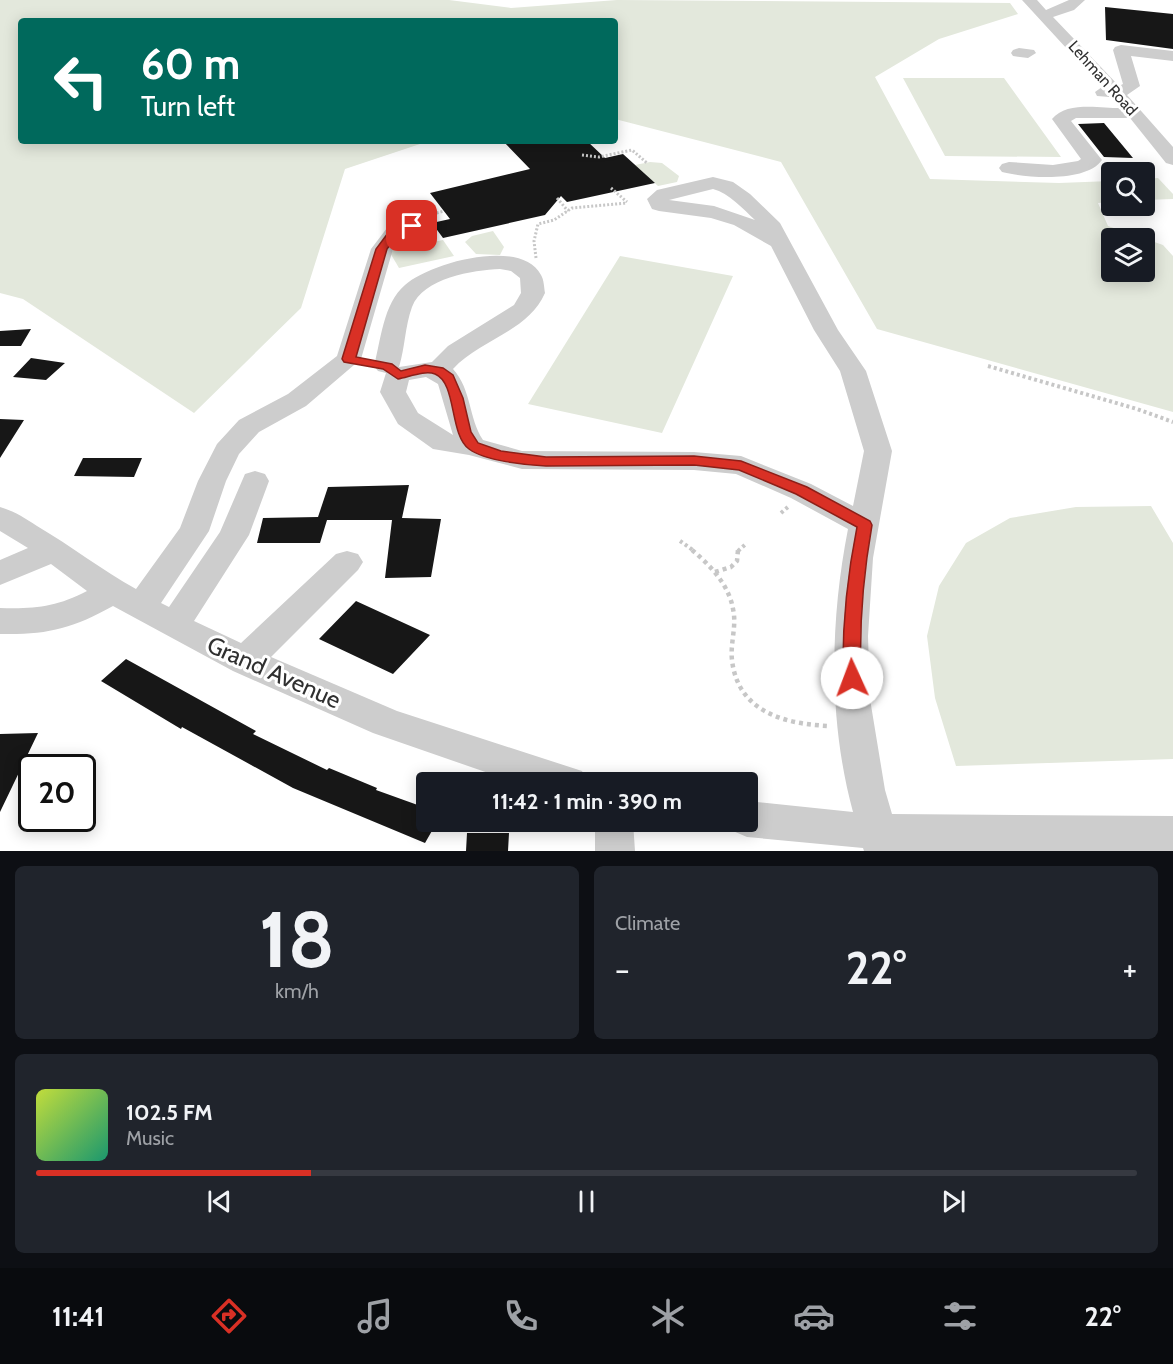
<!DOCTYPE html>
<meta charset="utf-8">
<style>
:root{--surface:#171b24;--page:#20242c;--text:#f1f3f6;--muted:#9ea1a6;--line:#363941;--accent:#d93025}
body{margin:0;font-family:Cabin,sans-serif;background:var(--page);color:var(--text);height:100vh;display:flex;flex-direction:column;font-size:22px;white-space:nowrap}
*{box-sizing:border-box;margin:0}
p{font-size:20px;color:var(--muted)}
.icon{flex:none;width:33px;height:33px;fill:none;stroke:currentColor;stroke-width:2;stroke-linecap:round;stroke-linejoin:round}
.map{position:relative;height:851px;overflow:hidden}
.side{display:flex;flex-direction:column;gap:15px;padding:15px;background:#0d0f14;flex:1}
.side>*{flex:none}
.banner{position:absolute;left:18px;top:18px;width:600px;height:126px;border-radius:6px;box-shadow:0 3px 15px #0003;background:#00695c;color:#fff;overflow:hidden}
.controls{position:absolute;left:1101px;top:162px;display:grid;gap:12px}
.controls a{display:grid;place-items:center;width:54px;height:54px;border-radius:6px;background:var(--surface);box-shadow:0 3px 15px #0003;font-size:30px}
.speed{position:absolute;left:18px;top:754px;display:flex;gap:12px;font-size:30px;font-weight:700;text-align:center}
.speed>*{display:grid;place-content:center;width:78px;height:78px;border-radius:50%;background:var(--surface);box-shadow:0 3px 15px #0003;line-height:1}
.speed .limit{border:3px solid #111;border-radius:9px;background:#fff;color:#111}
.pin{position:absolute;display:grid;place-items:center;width:51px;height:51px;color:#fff;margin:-26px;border-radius:12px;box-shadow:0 3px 9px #0006}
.me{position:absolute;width:66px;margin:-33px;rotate:358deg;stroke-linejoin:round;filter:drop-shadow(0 0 4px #0008)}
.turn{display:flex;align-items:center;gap:21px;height:126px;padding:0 24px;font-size:27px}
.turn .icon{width:78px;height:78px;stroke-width:2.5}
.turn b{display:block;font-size:42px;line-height:51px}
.big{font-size:45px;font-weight:700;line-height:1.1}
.side .tile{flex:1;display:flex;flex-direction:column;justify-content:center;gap:9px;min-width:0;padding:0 21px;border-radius:9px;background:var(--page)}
.side .dial{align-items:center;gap:0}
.dial b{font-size:78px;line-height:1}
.song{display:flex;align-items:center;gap:18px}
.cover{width:72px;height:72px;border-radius:9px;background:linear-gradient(135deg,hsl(70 70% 55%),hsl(160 70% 35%))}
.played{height:6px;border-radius:3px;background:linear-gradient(90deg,var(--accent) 25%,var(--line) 25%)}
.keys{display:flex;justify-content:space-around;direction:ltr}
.heat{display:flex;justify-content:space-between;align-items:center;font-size:33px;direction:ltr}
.side .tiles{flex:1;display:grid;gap:15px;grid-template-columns:1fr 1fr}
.tile:last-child{grid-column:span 2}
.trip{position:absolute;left:416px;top:772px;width:342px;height:60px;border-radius:6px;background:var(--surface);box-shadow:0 3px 15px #0003;font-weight:700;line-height:60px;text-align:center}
.dock{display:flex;height:96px;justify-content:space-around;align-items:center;background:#090b0e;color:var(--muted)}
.dock .icon{width:42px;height:42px}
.dock .current{color:var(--accent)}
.dock b{font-size:27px;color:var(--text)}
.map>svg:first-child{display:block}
</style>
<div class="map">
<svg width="1173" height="851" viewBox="0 0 1173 851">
<rect width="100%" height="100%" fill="#fff"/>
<path fill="#e3e8dc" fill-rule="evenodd" d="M0,0H449L511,8L617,0L1010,3L1018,14L939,39L875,77L930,179L1059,183L1111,181V202L1098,203L1108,226L1163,245L1173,256V412L877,329L781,162L615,119V21H21V141H429L345,169L301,308L194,413L23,299L0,293ZM1112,238H1144V272H1112Z
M903,78H1004L1061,157L945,156Z
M650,162L662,163L679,176L677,182L658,186L635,165Z
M1158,178L1173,194V199L1145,200V179Z
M493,231L504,247L500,255L476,254L465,242L472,236Z
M443,240L454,256L399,268L389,251Z
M620,256L733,276L662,433L528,404Z
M1151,506L1173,543V759L956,766L935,698L927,636L939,586L966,543L1010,518L1076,507Z"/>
<path fill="#171717" d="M1105,7L1173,14V49L1106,40Z
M1104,123L1133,158L1104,157L1078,124Z
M503,141H587L605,158L623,154L655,183L567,202L561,196L545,215L443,238L432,223L450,219L430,193L530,169Z
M31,329L21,346H0V331Z
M31,358L65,363L46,380L13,377Z
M0,419L24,420L0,458Z
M83,458H142L134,477L74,476Z
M409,485L402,518L441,519L431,577L385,578L392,520H327L320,543H257L263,518L318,517L328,487Z
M356,601L430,635L393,674L319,639Z
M126,659L256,731L253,734L327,770L329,768L377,788L376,790L426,808V822H437L425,843L293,788L182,727L181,729L101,681Z
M38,733L0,812V734Z
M467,833H509L508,851H466Z"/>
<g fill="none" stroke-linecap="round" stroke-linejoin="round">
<path stroke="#c7c7c7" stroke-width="3" stroke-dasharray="2 2" stroke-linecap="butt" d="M582,155L599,157L632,150L647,163
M611,188L627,202
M557,198L568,211
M425,216L444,211
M536,258L534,241L538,224L554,220L572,208L627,203"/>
<path stroke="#c7c7c7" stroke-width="4" stroke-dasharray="3 3" stroke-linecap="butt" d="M988,366L1137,409L1173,422
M781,513L788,507
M680,541L694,551
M738,551L747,543"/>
<path stroke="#c7c7c7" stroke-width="4.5" stroke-dasharray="4 4" stroke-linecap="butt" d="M692,550C710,565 729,585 733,609C737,626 730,643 732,660C738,713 786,724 829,726
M715,572L731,567L737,561L738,550"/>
<path fill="#cdcdcd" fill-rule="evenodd" d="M1022,0H1037L1046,10L1069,0H1085L1074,10L1053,17L1119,86L1123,84L1113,50L1115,47L1121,45L1173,51V61L1131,56L1140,86L1127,95L1173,147V165L1166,163L1130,118H1076L1071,121L1102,160C1086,183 1026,178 1002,172L999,168L1002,164L1009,162L1053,165L1078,161L1081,159L1052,119C1066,101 1100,108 1120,108L1110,97L1097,96L1095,92L1102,87Z
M1019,48L1034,50L1036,53L1028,58L1013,56L1011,53L1013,50Z
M713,177L733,182L750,194L780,223L838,330L866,371L892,451L873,558L868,636L870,699L885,790L892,814L1173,816V851H864L863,848L747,837L733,831L729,822H747V801L853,812C828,720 830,621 848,529L791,498L736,474L694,470L522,469L469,455L433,449L398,424L380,392L386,373L378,371L374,366C381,340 383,304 405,285C429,263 521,237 541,275C544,280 544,287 545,293C528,332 479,340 453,369C472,390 468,417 483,440L522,451L694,452L741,456L811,484L853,506L864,451L840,371L814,330L771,246L734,225L711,218L659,211L652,209L647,199L657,190ZM713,189C729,193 743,209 755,220L714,206L669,200ZM500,269L511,271L520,278L521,293L514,305L448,346L432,362L399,367C405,348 405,326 412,307C423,278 473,270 500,269ZM426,377L438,384L453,435L418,413L406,392L409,380Z
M413,220L420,222L424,226L420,230L401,236L393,249L361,359L306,406L259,432L239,454L226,481L209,531L161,603L169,607L220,532L245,474L255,471L265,474L269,481L249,535L194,621L241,643L336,554L347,551L358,554L363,562L358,570L271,657L397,711L582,771L588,783H517L373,733L233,671L113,606C72,629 46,635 0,634V608C35,609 56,607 87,591L51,564L0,585V560L28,548L0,531V507C14,511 25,518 37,526C71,546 102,570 136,589L180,528L198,481L217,444L239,420L288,394L337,356L371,249L387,228Z
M595,822H633L635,851H595Z"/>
</g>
<path fill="#d93025" stroke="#8d1f18" stroke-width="1.5" d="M412,223L416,224V228L398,234L387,249L356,357L392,364L401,371L425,365L443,368L453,375L463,398L471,432L478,443L501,451L546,457L694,456L741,461L807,487L870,521L872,525C863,576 859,626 861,678L858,683L852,685L846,683L843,678C842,627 847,577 857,527L796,494L739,470L694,465L546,466C526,465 485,461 469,449C449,434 457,383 435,374C425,370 409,377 398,379L383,369L344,362L342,359L376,249L391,229Z"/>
<g text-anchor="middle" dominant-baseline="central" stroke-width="6" stroke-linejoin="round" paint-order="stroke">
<g font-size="16" fill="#303030" stroke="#fff">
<text transform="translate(1103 78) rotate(48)">Lehman Road</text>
</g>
<g font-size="24" fill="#303030" stroke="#fff">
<text transform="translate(274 672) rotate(24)">Grand Avenue</text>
</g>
</g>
</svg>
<div class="controls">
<a><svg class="icon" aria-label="search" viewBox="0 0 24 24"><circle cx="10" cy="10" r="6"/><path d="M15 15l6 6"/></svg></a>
<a><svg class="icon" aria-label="layers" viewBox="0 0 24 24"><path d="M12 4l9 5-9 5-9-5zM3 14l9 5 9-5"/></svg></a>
</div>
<div class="speed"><div class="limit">20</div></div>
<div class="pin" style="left:412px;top:226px;background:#d93025"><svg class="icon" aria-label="arrive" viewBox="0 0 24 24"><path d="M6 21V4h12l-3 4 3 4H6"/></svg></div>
<svg class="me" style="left:852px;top:678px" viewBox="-20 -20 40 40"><circle r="19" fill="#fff"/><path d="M0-13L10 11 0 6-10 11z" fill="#d93025"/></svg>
<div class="trip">11:42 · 1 min · 390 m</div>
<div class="banner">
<div class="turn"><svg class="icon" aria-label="left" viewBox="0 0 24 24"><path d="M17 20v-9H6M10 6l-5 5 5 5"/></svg><div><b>60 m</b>Turn left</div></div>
</div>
</div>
<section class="side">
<div class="tiles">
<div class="tile dial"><b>18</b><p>km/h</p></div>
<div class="tile"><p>Climate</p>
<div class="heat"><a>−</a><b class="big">22°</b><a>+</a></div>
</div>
<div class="tile">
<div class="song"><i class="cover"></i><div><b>102.5 FM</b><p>Music</p></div></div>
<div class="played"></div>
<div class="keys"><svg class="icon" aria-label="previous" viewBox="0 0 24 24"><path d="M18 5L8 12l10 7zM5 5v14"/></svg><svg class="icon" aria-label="pause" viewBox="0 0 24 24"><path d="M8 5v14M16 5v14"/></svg><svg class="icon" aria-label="next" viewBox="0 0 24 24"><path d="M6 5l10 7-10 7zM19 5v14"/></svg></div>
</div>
</div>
</section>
<nav class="dock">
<b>11:41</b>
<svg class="icon current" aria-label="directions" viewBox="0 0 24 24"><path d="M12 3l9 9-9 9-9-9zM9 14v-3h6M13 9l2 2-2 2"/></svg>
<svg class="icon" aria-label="music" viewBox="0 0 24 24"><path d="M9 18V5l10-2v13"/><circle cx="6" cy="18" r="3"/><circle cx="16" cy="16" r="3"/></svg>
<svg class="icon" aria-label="phone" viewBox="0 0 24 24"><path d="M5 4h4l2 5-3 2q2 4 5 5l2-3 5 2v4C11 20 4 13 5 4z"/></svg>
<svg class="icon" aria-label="climate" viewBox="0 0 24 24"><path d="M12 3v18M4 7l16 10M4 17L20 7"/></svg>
<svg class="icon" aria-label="car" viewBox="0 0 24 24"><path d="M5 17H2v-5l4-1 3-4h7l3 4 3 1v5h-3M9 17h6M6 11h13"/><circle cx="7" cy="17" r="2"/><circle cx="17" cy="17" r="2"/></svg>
<svg class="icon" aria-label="filters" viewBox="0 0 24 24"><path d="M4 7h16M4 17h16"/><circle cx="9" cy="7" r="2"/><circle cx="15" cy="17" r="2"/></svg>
<b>22°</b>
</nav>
